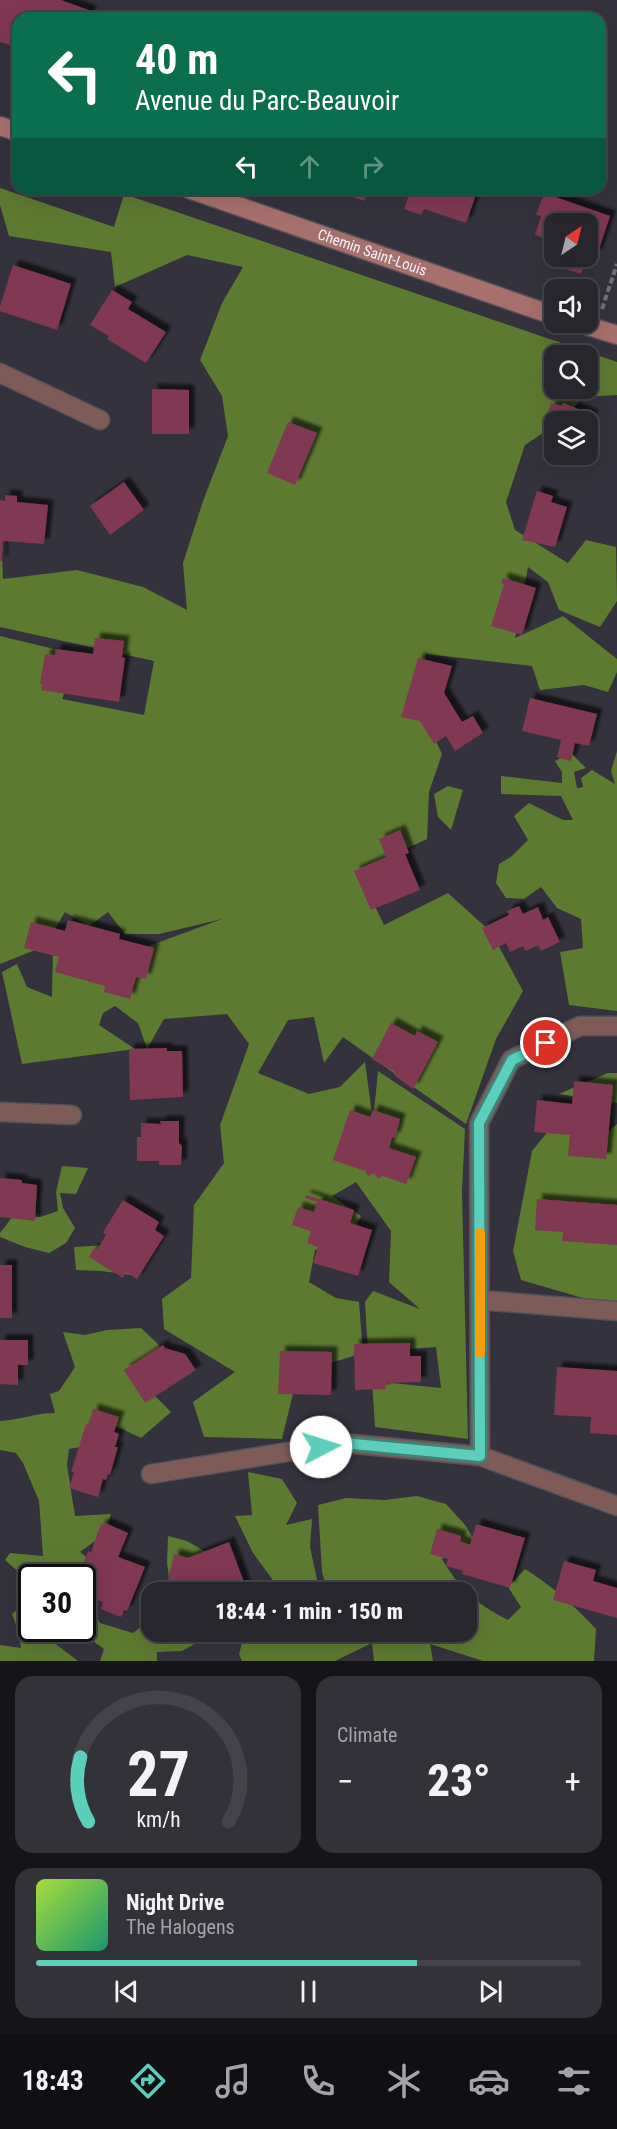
<!DOCTYPE html>
<meta charset="utf-8">
<style>
:root{--surface:#27262d;--page:#333239;--text:#f1f3f6;--muted:#a4a5aa;--line:#434349;--accent:#5bcebc}
body{margin:0;font-family:"Roboto Condensed",sans-serif;background:var(--page);color:var(--text);height:100vh;display:flex;flex-direction:column;font-size:22px;white-space:nowrap}
*{box-sizing:border-box;margin:0}
p{font-size:20px;color:var(--muted)}
.icon{flex:none;width:33px;height:33px;fill:none;stroke:currentColor;stroke-width:2;stroke-linecap:round;stroke-linejoin:round}
.map{position:relative;height:1661px;overflow:hidden}
.drawer{display:flex;flex-direction:column;gap:15px;padding:15px;background:#151519;flex:1}
.drawer>*{flex:none}
.banner{position:absolute;left:12px;top:12px;width:594px;height:183px;border-radius:18px;box-shadow:0 6px 24px #0002,0 0 0 2px var(--line);background:#0b6e4f;color:#fff;overflow:hidden}
.needle{width:39px;rotate:35deg}
.fabs{position:absolute;left:544px;top:213px;display:grid;gap:12px}
.fabs a{display:grid;place-items:center;width:54px;height:54px;border-radius:12px;background:var(--surface);box-shadow:0 6px 24px #0002,0 0 0 2px var(--line);font-size:30px}
.speed{position:absolute;left:18px;top:1564px;display:flex;gap:12px;font-size:30px;font-weight:700;text-align:center}
.speed>*{display:grid;place-content:center;width:78px;height:78px;border-radius:50%;background:var(--surface);box-shadow:0 6px 24px #0002,0 0 0 2px var(--line);line-height:1}
.speed .limit{border:3px solid #111;border-radius:9px;background:#fff;color:#111}
.pin{position:absolute;display:grid;place-items:center;width:51px;height:51px;color:#fff;margin:-26px;border:3px solid #fff;border-radius:50%;box-shadow:0 2px 6px #0007}
.me{position:absolute;width:66px;margin:-33px;rotate:85deg;stroke-linejoin:round;filter:drop-shadow(0 0 4px #0008)}
.turn{display:flex;align-items:center;gap:21px;height:126px;padding:0 24px;font-size:27px}
.turn .icon{width:78px;height:78px;stroke-width:2.5}
.turn b{display:block;font-size:42px;line-height:51px}
.lanes{display:flex;align-items:center;height:57px;padding:0 24px;background:#0003;justify-content:center;gap:30px;direction:ltr}
.lanes .off{opacity:.35}
.big{font-size:45px;font-weight:800;line-height:1.1}
.drawer .card{flex:1;display:flex;flex-direction:column;justify-content:center;gap:9px;min-width:0;padding:0 21px;border-radius:18px;background:var(--page)}
.drawer .dial{align-items:center;gap:0}
.dial svg{height:156px;overflow:visible;fill:none;stroke:var(--line);stroke-width:7;stroke-linecap:round;text-anchor:middle}
.dial text{fill:var(--text);stroke:none}
.song{display:flex;align-items:center;gap:18px}
.cover{width:72px;height:72px;border-radius:9px;background:linear-gradient(135deg,hsl(80 70% 55%),hsl(160 70% 35%))}
.played{height:6px;border-radius:3px;background:linear-gradient(90deg,var(--accent) 70%,var(--line) 70%)}
.keys{display:flex;justify-content:space-around;direction:ltr}
.heat{display:flex;justify-content:space-between;align-items:center;font-size:33px;direction:ltr}
.drawer .tiles{flex:1;display:grid;gap:15px;grid-template-columns:1fr 1fr}
.card:last-child{grid-column:span 2}
.trip{position:absolute;left:141px;top:1582px;width:336px;height:60px;border-radius:18px;background:var(--surface);box-shadow:0 6px 24px #0002,0 0 0 2px var(--line);font-weight:800;line-height:60px;text-align:center}
.menu{display:flex;height:96px;justify-content:space-around;align-items:center;background:#100f12;color:var(--muted)}
.menu .icon{width:42px;height:42px}
.menu .current{color:var(--accent)}
.menu b{font-size:27px;color:var(--text)}
.map>svg:first-child{display:block}
</style>
<div class="map">
<svg width="617" height="1661" viewBox="0 0 617 1661">
<defs>
<filter id="shadow"><feDropShadow dx="5.5" dy="-5.5" stdDeviation="1.5" flood-color="#0009"/></filter>
</defs>
<rect width="100%" height="100%" fill="#34323c"/>
<path fill="#5d7a31" fill-rule="evenodd" d="M0,188L114,227L124,194L617,362V395L582,397L567,417L555,422V425L525,445L506,502L515,530L568,563L586,540L616,547L617,601L600,627L559,610L548,582L528,567L515,638L563,616L617,659V672L608,692L584,685L540,690L532,666L426,654L418,702L442,754L429,792L427,839L358,871L384,925L448,893L491,932L523,991L496,1039L466,1124L343,1037L324,1063L314,1017L288,1020L258,1073L309,1094L340,1087L365,1062L373,1122L378,1071L465,1129L462,1191L468,1439L375,1427L372,1381L441,1388L436,1347L368,1352L365,1302L373,1291L420,1309L389,1282L391,1231L356,1182L332,1196L361,1216L346,1243L315,1250L309,1282L336,1298L359,1302L363,1353L298,1373L282,1439L204,1437L193,1402L235,1372L164,1329L162,1299L191,1278L194,1205L224,1163L220,1125L249,1044L227,1014L164,1019L147,1049L138,1023L115,1006L103,1013L99,1025L135,1049L22,1064L2,972L17,964L27,987L52,997L53,946L127,954L222,919L159,934H125L108,912L89,926L65,912L45,946L0,964V636L79,655L62,699L144,715L154,661L0,627V505L3,579L77,570L143,587L187,610L183,563L203,501L228,436L222,396L200,360L222,303L243,267L187,255L115,287L111,252L9,236L0,205ZM555,356H588V388H555Z
M617,751V1011L569,1005L560,952L583,948L581,919L557,908L541,887L524,899L506,898L496,883L499,864L512,856L528,840L514,816L529,803L563,820H573L561,796L501,794V776L562,783V772L555,761L571,753L586,768L574,772L577,788L583,787L581,778L592,770L615,784L611,771Z
M448,786L463,790L451,830L438,817L434,794Z
M608,1073H617V1103L559,1094Z
M555,1123L596,1143L617,1124V1303L593,1301L521,1280L513,1251L532,1151Z
M62,1166L88,1168L76,1194L60,1193L63,1208L75,1228L66,1243L49,1253L25,1247L0,1237V1233L13,1216L40,1217L58,1211L56,1192Z
M108,1245L132,1275L101,1271L76,1270L74,1247Z
M141,1328L160,1346L146,1365L154,1395L171,1412L141,1438L109,1423L96,1444L69,1449L67,1465L75,1516L111,1514L106,1533L80,1552L100,1568L85,1592L100,1623L133,1633L151,1619L152,1632H216L182,1651L157,1652V1661H100L104,1649L77,1630L72,1629H82V1578H32L31,1583L5,1560L10,1553L43,1556L39,1501L23,1463L16,1453L0,1450V1421C21,1420 34,1413 55,1413L50,1394L59,1391L75,1367L63,1332L85,1335L107,1330Z
M248,1472L282,1479L297,1503L286,1525L312,1519L310,1547L320,1593H270L272,1579L253,1553L235,1516L252,1515Z
M417,1496L446,1504L466,1526L478,1548L451,1544L442,1559C462,1592 474,1602 508,1620L521,1607L508,1587L525,1569C552,1586 574,1605 596,1629L594,1661H483L430,1644L433,1661H374L372,1643L335,1661H242L239,1654L245,1632H466V1593H328L322,1572L318,1505L346,1498L384,1500Z
M168,1536L187,1541L211,1555L203,1593H171L167,1563Z
M23,1605L31,1617L32,1629H40L45,1636L78,1661H0V1645L21,1648L19,1632L12,1614Z"/>
<path fill="#803753" filter="url(#shadow)" d="M0,0H61L91,11L88,18H18V59L12,57L16,47L0,42Z
M330,189H368L364,201Z
M411,189H478L466,223L424,209L421,215L404,209Z
M544,193L610,216L597,255L588,252V224H555V242L535,235L541,216L536,215Z
M556,256H586L581,274L554,265Z
M13,265L71,284L57,330L0,311V306Z
M112,290L132,302L128,309L166,332L146,363L107,339L109,336L90,325Z
M152,389L189,390V434H152Z
M551,403L562,406L563,403L593,415L588,429V422H555V436L542,432Z
M288,422L317,433L295,485L267,473Z
M124,482L144,510L110,535L90,506Z
M537,491L553,496L551,502L567,507L555,547L522,540Z
M5,495L17,496V502L48,505L44,544L3,541L2,561H0V500L5,501Z
M503,578L536,588L522,635L491,626L504,584L501,583Z
M95,638L124,641L122,657L125,658L119,702L41,690L42,684H40L45,654L55,655L56,649L93,654Z
M418,658L452,666L444,693L462,722L473,716L483,733L455,751L446,736L434,744L420,721L401,717Z
M530,698L597,714L589,746L575,743L571,761L557,757L561,740L522,731Z
M400,830L409,853L405,854L420,890L371,910L354,871L386,857L379,839Z
M519,906L523,914L538,907L543,920L548,917L560,942L541,951L538,945L526,951L523,946L510,952L506,943L493,950L482,928L509,915L507,911Z
M68,920L120,934L119,939L154,948L146,979L136,977L130,999L104,992L105,986L55,972L59,957L24,948L31,922L65,931Z
M391,1023L415,1036L417,1031L438,1042L413,1089L394,1075L395,1072L372,1059Z
M167,1048V1051H182L183,1097L130,1100L129,1049Z
M574,1081L613,1085L606,1159L568,1156L570,1135L534,1132L537,1100L572,1104Z
M350,1110L370,1117L373,1110L400,1119L395,1138L392,1137L389,1148L416,1157L406,1184L383,1176L378,1179L374,1173L368,1176L365,1171L333,1160Z
M160,1121H179V1143L182,1146L181,1165H159V1161H137V1137H141V1123L161,1124Z
M0,1178L22,1180V1183L37,1185L35,1221L0,1217Z
M306,1195L354,1210L350,1223L372,1230L358,1276L313,1263L318,1247L307,1243L311,1231L292,1225L298,1207L314,1212L317,1202L305,1198Z
M537,1199L617,1205V1245L562,1241L563,1232L535,1230Z
M123,1200L159,1222L155,1230L164,1236L137,1279L126,1272L123,1278L89,1257L94,1248L97,1250L106,1235L103,1232Z
M0,1265H12V1318H0Z
M0,1340H28V1365H18V1385L0,1384Z
M410,1343V1356H421V1382L386,1383V1389L355,1390L354,1344Z
M163,1345L165,1348L185,1354L196,1370L145,1403L124,1370Z
M280,1351L332,1352L331,1395L278,1394Z
M557,1367L617,1371V1435L590,1433L591,1417L554,1415Z
M93,1409L119,1417L114,1432L119,1434L115,1447H118L110,1475L108,1474L106,1480L103,1479L98,1497L69,1488L74,1472H71L86,1424L89,1425Z
M105,1523L128,1533L118,1557L145,1567L127,1611L124,1610L121,1617L101,1609L103,1602L82,1594V1588L87,1576L82,1567L88,1551L91,1552L101,1524L103,1525Z
M476,1524L525,1538L510,1588L462,1574L463,1571L446,1566L448,1559L430,1554L437,1529L461,1536L460,1541L470,1545Z
M229,1542L248,1593H200V1591L167,1584L174,1554L188,1558Z
M564,1561L596,1570L593,1581L617,1588V1618L553,1600Z"/>
<g fill="none" stroke-linecap="round" stroke-linejoin="round">
<defs>
<path id="street" d="M0,373L100,420
M0,1112L72,1115
M480,1300L617,1311
M480,1456L479,1123L511,1060L580,1026H617
M151,1474L343,1443L480,1456L617,1506"/>
<g id="secondary">
<path d="M0,126L18,132"/>
<path id="s1" d="M189,189L555,316"/>
<path d="M575,322L617,335"/>
</g>
</defs>
<use href="#street" stroke="#53515a" stroke-width="21"/>
<use href="#secondary" stroke="#53515a" stroke-width="21"/>
<path stroke="#716f78" stroke-width="4" stroke-dasharray="6 3" stroke-linecap="butt" d="M602,309L617,264"/>
<use href="#street" stroke="#7f5b58" stroke-width="18"/>
<use href="#secondary" stroke="#a8706c" stroke-width="18"/>
</g>
<g fill="none" stroke-linecap="round" stroke-linejoin="round">
<defs>
<path id="route" d="M321,1447L343,1443L480,1456L479,1123L512,1060L546,1043"/>
</defs>
<use href="#route" stroke="#3b867a" stroke-width="15"/>
<use href="#route" stroke="#5bcebc" stroke-width="10"/>
<path stroke="#f59e0b" stroke-width="10" d="M480,1233V1353"/>
</g>
<g text-anchor="middle" dominant-baseline="central" stroke-width="6" stroke-linejoin="round" paint-order="stroke">
<g font-size="15" fill="#f4f3fa" stroke="#2a2832">
<text stroke="none"><textPath href="#s1" startOffset="194">Chemin Saint-Louis</textPath></text>
</g>
</g>
</svg>
<div class="fabs">
<a><svg class="needle" viewBox="-14 -14 28 28"><path d="M0-13l5 13h-10z" fill="#e53935"/><path d="M0 13l5-13h-10z" fill="#a4a5aa"/></svg></a>
<a><svg class="icon" aria-label="sound" viewBox="0 0 24 24"><path d="M4 9h4l5-4v14l-5-4H4zM17 9q2 3 0 6"/></svg></a>
<a><svg class="icon" aria-label="search" viewBox="0 0 24 24"><circle cx="10" cy="10" r="6"/><path d="M15 15l6 6"/></svg></a>
<a><svg class="icon" aria-label="layers" viewBox="0 0 24 24"><path d="M12 4l9 5-9 5-9-5zM3 14l9 5 9-5"/></svg></a>
</div>
<div class="speed"><div class="limit">30</div></div>
<div class="pin" style="left:546px;top:1043px;background:#d93025"><svg class="icon" aria-label="arrive" viewBox="0 0 24 24"><path d="M6 21V4h12l-3 4 3 4H6"/></svg></div>
<svg class="me" style="left:321px;top:1447px" viewBox="-20 -20 40 40"><circle r="19" fill="#fff"/><path d="M0-13L10 11 0 6-10 11z" fill="#5bcebc"/></svg>
<div class="trip">18:44 · 1 min · 150 m</div>
<div class="banner">
<div class="turn"><svg class="icon" aria-label="left" viewBox="0 0 24 24"><path d="M17 20v-9H6M10 6l-5 5 5 5"/></svg><div><b>40 m</b>Avenue du Parc-Beauvoir</div></div>
<div class="lanes"><svg class="icon" aria-label="left" viewBox="0 0 24 24"><path d="M17 20v-9H6M10 6l-5 5 5 5"/></svg><svg class="icon off" aria-label="ahead" viewBox="0 0 24 24"><path d="M12 20V5M6 11l6-6 6 6"/></svg><svg class="icon off" aria-label="right" viewBox="0 0 24 24"><path d="M7 20v-9h11M14 6l5 5-5 5"/></svg></div>
</div>
</div>
<section class="drawer">
<div class="tiles">
<div class="card dial"><svg viewBox="0 0 100 80">
<path d="M14 69A42 42 0 1 1 86 69"/>
<path d="M14 69A42 42 0 0 1 10 36" stroke="#5bcebc"/>
<text x="50" y="56" font-size="32" font-weight="700">27</text>
<text x="50" y="72" font-size="11">km/h</text>
</svg></div>
<div class="card"><p>Climate</p>
<div class="heat"><a>−</a><b class="big">23°</b><a>+</a></div>
</div>
<div class="card">
<div class="song"><i class="cover"></i><div><b>Night Drive</b><p>The Halogens</p></div></div>
<div class="played"></div>
<div class="keys"><svg class="icon" aria-label="previous" viewBox="0 0 24 24"><path d="M18 5L8 12l10 7zM5 5v14"/></svg><svg class="icon" aria-label="pause" viewBox="0 0 24 24"><path d="M8 5v14M16 5v14"/></svg><svg class="icon" aria-label="next" viewBox="0 0 24 24"><path d="M6 5l10 7-10 7zM19 5v14"/></svg></div>
</div>
</div>
</section>
<nav class="menu">
<b>18:43</b>
<svg class="icon current" aria-label="directions" viewBox="0 0 24 24"><path d="M12 3l9 9-9 9-9-9zM9 14v-3h6M13 9l2 2-2 2"/></svg>
<svg class="icon" aria-label="music" viewBox="0 0 24 24"><path d="M9 18V5l10-2v13"/><circle cx="6" cy="18" r="3"/><circle cx="16" cy="16" r="3"/></svg>
<svg class="icon" aria-label="phone" viewBox="0 0 24 24"><path d="M5 4h4l2 5-3 2q2 4 5 5l2-3 5 2v4C11 20 4 13 5 4z"/></svg>
<svg class="icon" aria-label="climate" viewBox="0 0 24 24"><path d="M12 3v18M4 7l16 10M4 17L20 7"/></svg>
<svg class="icon" aria-label="car" viewBox="0 0 24 24"><path d="M5 17H2v-5l4-1 3-4h7l3 4 3 1v5h-3M9 17h6M6 11h13"/><circle cx="7" cy="17" r="2"/><circle cx="17" cy="17" r="2"/></svg>
<svg class="icon" aria-label="filters" viewBox="0 0 24 24"><path d="M4 7h16M4 17h16"/><circle cx="9" cy="7" r="2"/><circle cx="15" cy="17" r="2"/></svg>
</nav>
